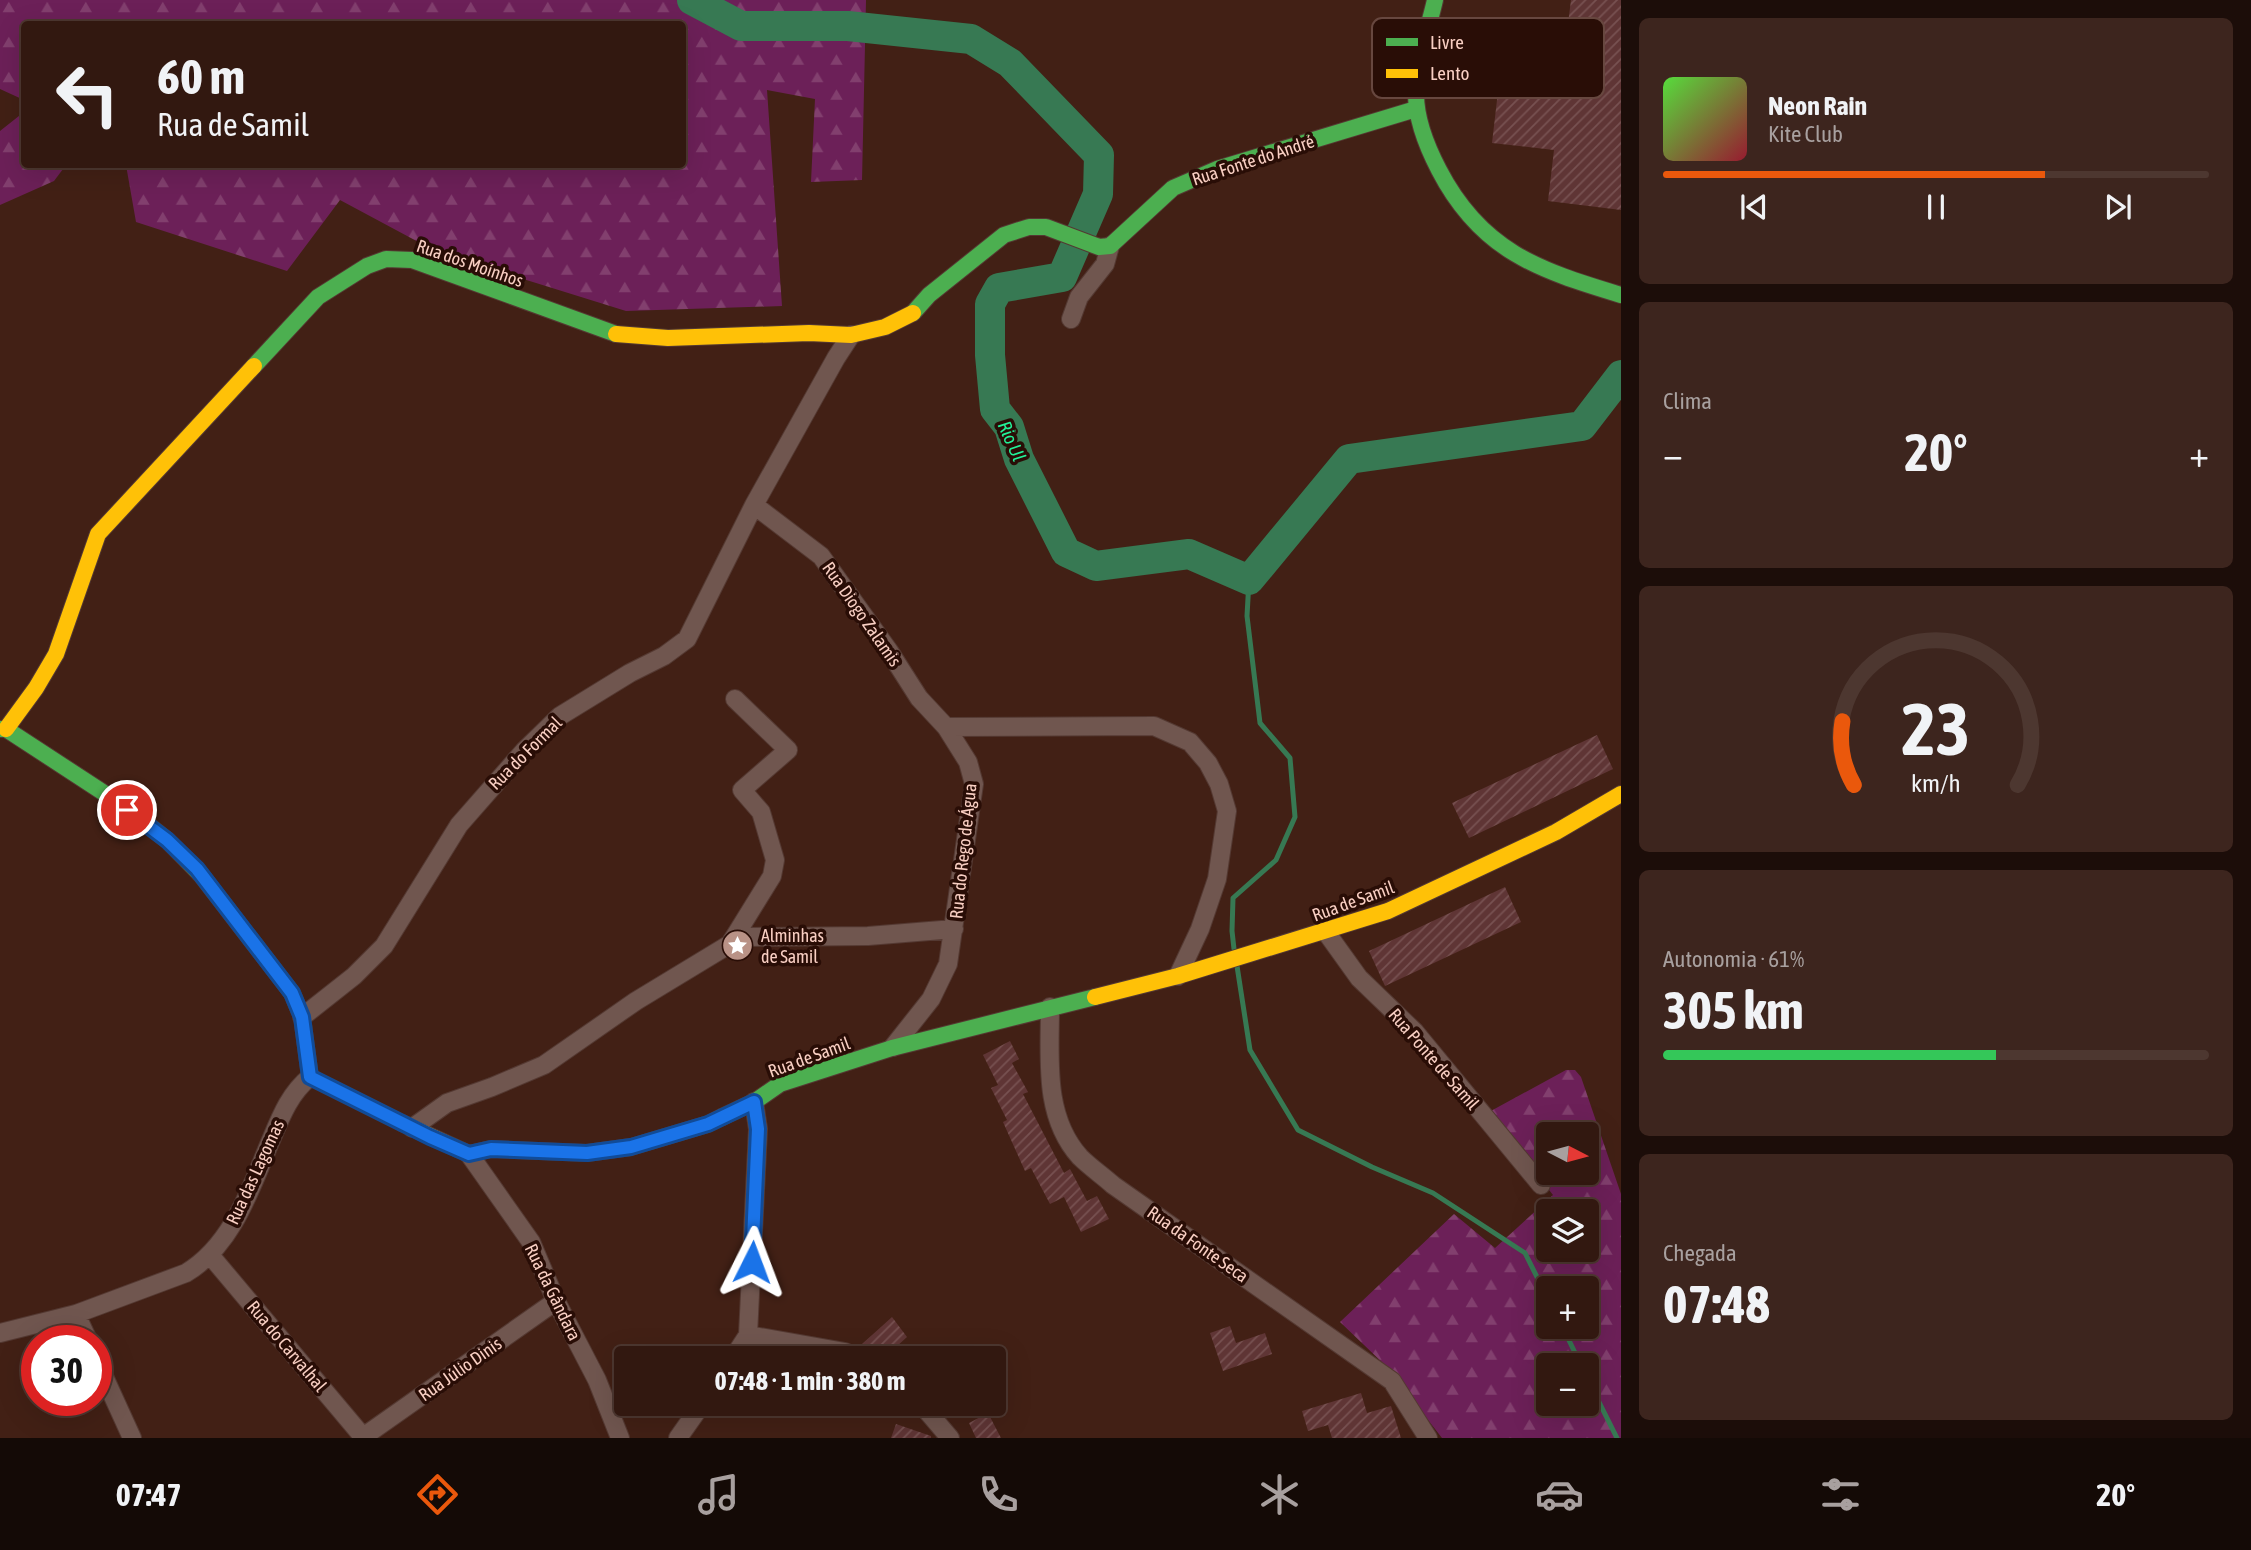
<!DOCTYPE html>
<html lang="pt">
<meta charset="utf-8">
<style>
:root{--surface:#321810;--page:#3d251e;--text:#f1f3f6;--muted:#a8a09f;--line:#4d3730;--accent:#ea580c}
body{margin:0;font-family:"Asap Condensed",sans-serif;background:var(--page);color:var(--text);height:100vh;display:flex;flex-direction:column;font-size:26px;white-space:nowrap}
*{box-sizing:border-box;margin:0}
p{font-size:23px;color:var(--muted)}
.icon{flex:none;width:38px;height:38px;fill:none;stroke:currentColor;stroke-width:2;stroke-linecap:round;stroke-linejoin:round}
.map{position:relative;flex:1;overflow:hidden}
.sheet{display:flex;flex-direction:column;gap:18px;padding:18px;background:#1c0d09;width:630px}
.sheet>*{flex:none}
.banner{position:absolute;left:21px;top:21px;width:665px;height:147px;border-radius:7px;box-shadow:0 7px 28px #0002,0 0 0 2px var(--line);background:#321810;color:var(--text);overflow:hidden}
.needle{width:46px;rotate:96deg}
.buttons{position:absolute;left:1536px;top:1122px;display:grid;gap:14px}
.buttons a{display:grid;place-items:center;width:63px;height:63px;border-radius:7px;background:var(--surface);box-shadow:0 7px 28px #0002,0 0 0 2px var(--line);font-size:35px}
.speed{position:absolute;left:21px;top:1325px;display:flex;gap:14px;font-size:35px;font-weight:700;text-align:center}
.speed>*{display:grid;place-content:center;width:91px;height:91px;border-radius:50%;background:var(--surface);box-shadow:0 7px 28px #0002,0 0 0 2px var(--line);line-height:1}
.speed .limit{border:10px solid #d22;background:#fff;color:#111}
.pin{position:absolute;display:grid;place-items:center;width:60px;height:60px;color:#fff;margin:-30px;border:4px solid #fff;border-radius:50%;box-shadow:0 2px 7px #0007}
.me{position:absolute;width:77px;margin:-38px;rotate:3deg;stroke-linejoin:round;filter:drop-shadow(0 0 5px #0008)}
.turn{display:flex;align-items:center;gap:24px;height:147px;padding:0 21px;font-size:32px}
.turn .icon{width:91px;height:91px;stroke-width:2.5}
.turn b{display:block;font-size:49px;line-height:60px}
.big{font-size:52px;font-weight:700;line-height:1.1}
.sheet .tile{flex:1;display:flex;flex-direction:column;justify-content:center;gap:10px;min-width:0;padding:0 24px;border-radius:10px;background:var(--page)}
.sheet .dial{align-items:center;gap:0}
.dial svg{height:182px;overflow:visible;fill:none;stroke:var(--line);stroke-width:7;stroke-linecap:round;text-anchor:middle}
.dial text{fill:var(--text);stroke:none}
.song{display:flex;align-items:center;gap:21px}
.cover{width:84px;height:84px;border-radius:10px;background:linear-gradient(135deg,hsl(110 70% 55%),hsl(350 70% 35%))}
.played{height:7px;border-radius:4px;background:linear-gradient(90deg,var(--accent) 70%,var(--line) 70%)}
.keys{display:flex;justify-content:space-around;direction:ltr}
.heat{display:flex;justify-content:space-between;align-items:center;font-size:38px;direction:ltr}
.charge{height:10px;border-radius:5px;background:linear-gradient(90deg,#34c759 61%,var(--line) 0)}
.trip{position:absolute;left:614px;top:1346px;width:392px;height:70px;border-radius:7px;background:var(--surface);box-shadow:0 7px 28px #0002,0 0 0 2px var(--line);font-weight:700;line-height:70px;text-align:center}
.menu{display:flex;height:112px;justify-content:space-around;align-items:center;background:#140a06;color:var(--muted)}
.menu .icon{width:49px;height:49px}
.menu .selected{color:var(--accent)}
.menu b{font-size:32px;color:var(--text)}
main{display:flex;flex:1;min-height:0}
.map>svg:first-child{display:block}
</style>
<main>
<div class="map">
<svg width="1621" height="1438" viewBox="0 0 1621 1438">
<defs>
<pattern id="forest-firs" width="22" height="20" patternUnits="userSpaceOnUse" patternTransform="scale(1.75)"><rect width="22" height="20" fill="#6c2058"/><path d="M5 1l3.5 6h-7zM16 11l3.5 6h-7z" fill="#823f6e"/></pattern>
<pattern id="building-hatch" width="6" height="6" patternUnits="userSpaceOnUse" patternTransform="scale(1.75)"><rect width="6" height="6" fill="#5f3535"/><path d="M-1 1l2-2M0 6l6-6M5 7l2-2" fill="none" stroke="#775151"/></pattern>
</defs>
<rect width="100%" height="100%" fill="#422015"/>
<path fill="url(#forest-firs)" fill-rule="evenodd" d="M0,0H866L862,180L811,182L815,99L767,90L782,306L626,311L437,252L340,200L287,271L136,222L126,165L682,164V24H24V100L0,89Z
M24,112V164L66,165L54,181L0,205V131Z
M1566,1070H1575L1581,1077L1621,1194V1438H1442L1387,1367L1340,1322L1454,1214L1495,1248L1553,1195L1489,1112ZM1549,1134H1587V1172H1549ZM1549,1211H1587V1250H1549ZM1549,1288H1587V1326H1549ZM1549,1365H1587V1404H1549Z"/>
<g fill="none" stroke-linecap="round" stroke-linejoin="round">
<path stroke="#377953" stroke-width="5" d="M1234,949L1232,931L1233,898L1276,860L1295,817L1290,758L1260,723L1247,616L1249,580
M1237,966L1250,1050L1298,1130L1372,1167L1433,1193L1525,1253L1549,1301
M1562,1326L1581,1365
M1587,1378L1617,1438"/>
<path stroke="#377953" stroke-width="30" d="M692,0L741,26H848L971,39L1010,63L1099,155L1098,194L1062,277L999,288L990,304V355L995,409L1009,427L1019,459L1066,552L1096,566L1189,554L1249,580L1349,459L1582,426L1621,375"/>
</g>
<path fill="url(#building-hatch)" d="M1571,0H1621V210L1548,201L1554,150L1492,143L1504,40L1565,47Z
M1597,735L1613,769L1469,838L1452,803Z
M1505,887L1521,922L1385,986L1369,951Z
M1010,1041L1019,1059L1012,1063L1028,1092L1023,1094L1064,1173L1070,1169L1087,1201L1097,1196L1109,1219L1081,1232L1064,1197L1050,1204L1031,1168L1025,1171L1003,1122L1007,1120L991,1088L998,1085L983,1055Z
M892,1317L907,1337L884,1358H873L861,1345Z
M1230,1326L1236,1343L1265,1333L1272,1354L1223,1371L1210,1333Z
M1361,1393L1367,1413L1391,1406L1401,1438H1332L1328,1425L1308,1431L1302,1411Z
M988,1413L1001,1438H976L969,1423Z
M896,1424L931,1436V1438H891Z"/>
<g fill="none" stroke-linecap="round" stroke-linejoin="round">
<defs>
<path id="street" d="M1071,319L1079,297L1105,264L1110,246
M851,335L836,358L754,505L821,556L889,651L919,698L946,727
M1326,932L1359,978L1415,1032L1541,1185
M730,944L772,876L775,860L761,812L742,790L788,750L735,699
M1050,1007C1050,1058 1043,1116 1080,1157C1090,1167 1103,1176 1113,1185L1392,1381L1428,1438
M302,1017L354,976L384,946L459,825L524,751L560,716L630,673L664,656L687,639L754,505
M893,1047L931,999L948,964L974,784L968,762L946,727L1154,726L1190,742L1208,763L1219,784L1227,811L1217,879L1200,929L1178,976
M412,1128L447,1103L492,1087L544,1065L636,1001L730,944L749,937L868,936L954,929
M469,1154L531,1242L556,1301L597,1380L620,1438
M210,1255L364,1438
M76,1314L88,1340
M0,1333L76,1314L186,1273C233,1245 251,1187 271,1140C281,1116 290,1093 310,1077
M748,1335L845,1352L856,1358
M733,1358L748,1335L758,1129L754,1102
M96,1359L132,1438
M921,1404L950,1438
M363,1437L556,1301
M678,1438L702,1404"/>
<path id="fast" d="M1435,0C1428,31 1416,62 1416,94C1416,120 1427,147 1439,170C1481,251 1538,270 1621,295
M913,313L929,295L1004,235L1029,227H1046L1099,247L1110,246L1173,188L1217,169L1416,109
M254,366L318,297L367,266L386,259L412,260L616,334
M0,729H6L130,810L168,841L202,876L292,993L302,1017L310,1077L402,1123
M722,1117L754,1102L780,1084L892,1048L1095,997"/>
<path id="slow" d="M616,334L668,338L809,333L851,335L885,327L913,313
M6,729L36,688L56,654L98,534L254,366
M1095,997L1178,976L1388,911L1556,832L1621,794
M402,1123L469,1154L491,1149L587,1153L631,1147L708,1124L722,1117"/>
</defs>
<use href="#street" stroke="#543932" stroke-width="20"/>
<use href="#fast" stroke="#543932" stroke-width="18"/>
<use href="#slow" stroke="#543932" stroke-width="18"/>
<use href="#street" stroke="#70564f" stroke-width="18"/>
<use href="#fast" stroke="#4caf50" stroke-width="16"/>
<use href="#slow" stroke="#ffc107" stroke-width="16"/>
</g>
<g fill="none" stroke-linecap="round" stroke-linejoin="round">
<defs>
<path id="route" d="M127,810L167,840L197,869L292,993L302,1017L310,1077L430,1137L469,1154L491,1149L587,1153L631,1147L708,1124L754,1102L758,1129L752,1262"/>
</defs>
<use href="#route" stroke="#114b97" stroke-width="18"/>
<use href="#route" stroke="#1a73e8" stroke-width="12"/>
</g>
<defs>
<symbol id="sight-disc" viewBox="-11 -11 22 22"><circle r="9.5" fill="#b99286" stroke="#290d06"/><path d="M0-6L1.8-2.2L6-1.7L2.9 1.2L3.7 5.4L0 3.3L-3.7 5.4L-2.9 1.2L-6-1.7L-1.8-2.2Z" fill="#fff"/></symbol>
</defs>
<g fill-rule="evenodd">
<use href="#sight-disc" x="720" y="928" width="35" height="35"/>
</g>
<g text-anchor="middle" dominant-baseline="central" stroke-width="7" stroke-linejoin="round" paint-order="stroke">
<g font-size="18" fill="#f9cfc3" stroke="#290d06">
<text transform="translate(1253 160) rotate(-18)">Rua Fonte do André</text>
<text transform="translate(470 263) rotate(19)">Rua dos Moínhos</text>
<text transform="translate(862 614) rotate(55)">Rua Diogo Zalamis</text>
<text transform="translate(525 753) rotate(-45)">Rua do Formal</text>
<text transform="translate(963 851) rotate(-84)">Rua do Rego de Água</text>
<text transform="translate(1353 901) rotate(-20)">Rua de Samil</text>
<text transform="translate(809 1057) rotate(-20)">Rua de Samil</text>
<text transform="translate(1434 1059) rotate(49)">Rua Ponte de Samil</text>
<text transform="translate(255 1172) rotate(-65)">Rua das Lagomas</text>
<text transform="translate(1198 1244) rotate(35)">Rua da Fonte Seca</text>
<text transform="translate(553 1292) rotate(64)">Rua da Gândara</text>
<text transform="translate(287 1346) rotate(50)">Rua do Carvalhal</text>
<text transform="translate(460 1369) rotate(-35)">Rua Júlio Dinis</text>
</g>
<g font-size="18" fill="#f9cfc3" stroke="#290d06" text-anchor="start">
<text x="761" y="935">Alminhas<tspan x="761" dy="21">de Samil</tspan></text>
</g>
<g font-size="19" font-style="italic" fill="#22f298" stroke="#290d06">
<text transform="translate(1012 441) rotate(66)">Rio Ul</text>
</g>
</g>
<rect x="1372" y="18" width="232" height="80" rx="10" fill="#290d06" stroke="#67473f" stroke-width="2"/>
<rect x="1386" y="38" width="32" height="8" fill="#4caf50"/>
<rect x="1386" y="69" width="32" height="9" fill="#ffc107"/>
<g font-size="19" fill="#f9cfc3">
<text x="1430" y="49">Livre</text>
<text x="1430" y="80">Lento</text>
</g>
</svg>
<div class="buttons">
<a><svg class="needle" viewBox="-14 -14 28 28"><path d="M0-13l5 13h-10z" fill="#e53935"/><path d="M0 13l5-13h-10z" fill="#a8a09f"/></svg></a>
<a><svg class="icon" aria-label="layers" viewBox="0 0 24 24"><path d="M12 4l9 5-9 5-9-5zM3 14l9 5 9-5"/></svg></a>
<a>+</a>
<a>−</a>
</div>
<div class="speed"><div class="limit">30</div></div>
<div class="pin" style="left:127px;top:810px;background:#d93025"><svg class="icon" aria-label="arrive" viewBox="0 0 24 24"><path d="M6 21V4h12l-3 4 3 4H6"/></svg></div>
<svg class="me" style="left:752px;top:1262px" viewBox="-20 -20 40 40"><path d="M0-17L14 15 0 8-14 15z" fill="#1a73e8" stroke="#fff" stroke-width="4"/></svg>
<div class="trip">07:48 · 1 min · 380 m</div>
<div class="banner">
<div class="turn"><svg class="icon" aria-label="left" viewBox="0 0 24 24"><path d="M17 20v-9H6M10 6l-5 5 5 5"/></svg><div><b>60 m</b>Rua de Samil</div></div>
</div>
</div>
<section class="sheet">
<div class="tile">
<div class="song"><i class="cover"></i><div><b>Neon Rain</b><p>Kite Club</p></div></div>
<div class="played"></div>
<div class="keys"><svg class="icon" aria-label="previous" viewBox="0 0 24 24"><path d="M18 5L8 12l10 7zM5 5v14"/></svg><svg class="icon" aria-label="pause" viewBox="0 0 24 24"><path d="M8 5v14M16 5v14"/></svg><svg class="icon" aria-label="next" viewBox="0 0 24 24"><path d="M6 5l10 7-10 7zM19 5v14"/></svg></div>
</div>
<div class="tile"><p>Clima</p>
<div class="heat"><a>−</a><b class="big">20°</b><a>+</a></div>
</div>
<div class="tile dial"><svg viewBox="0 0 100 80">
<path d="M14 69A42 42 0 1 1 86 69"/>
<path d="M14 69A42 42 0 0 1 9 41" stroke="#ea580c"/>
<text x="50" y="56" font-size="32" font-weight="700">23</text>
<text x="50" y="72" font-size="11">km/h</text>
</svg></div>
<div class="tile"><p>Autonomia · 61%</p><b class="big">305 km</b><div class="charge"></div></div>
<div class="tile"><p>Chegada</p><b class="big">07:48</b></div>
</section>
</main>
<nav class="menu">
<b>07:47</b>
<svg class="icon selected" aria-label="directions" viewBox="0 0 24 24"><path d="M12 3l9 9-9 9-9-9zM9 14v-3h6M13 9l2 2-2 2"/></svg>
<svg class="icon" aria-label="music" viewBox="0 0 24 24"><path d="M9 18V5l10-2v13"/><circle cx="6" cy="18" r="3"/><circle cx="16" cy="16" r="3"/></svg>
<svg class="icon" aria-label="phone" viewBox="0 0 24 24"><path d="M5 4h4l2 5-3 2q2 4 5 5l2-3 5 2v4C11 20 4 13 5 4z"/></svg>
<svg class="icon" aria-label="climate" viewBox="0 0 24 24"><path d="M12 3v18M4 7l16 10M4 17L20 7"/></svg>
<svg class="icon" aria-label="car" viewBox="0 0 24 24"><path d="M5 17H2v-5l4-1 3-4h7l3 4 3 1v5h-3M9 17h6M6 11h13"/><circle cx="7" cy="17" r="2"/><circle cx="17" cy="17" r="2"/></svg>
<svg class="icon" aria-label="filters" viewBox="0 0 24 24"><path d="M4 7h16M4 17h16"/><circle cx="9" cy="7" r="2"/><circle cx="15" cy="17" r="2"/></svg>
<b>20°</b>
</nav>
